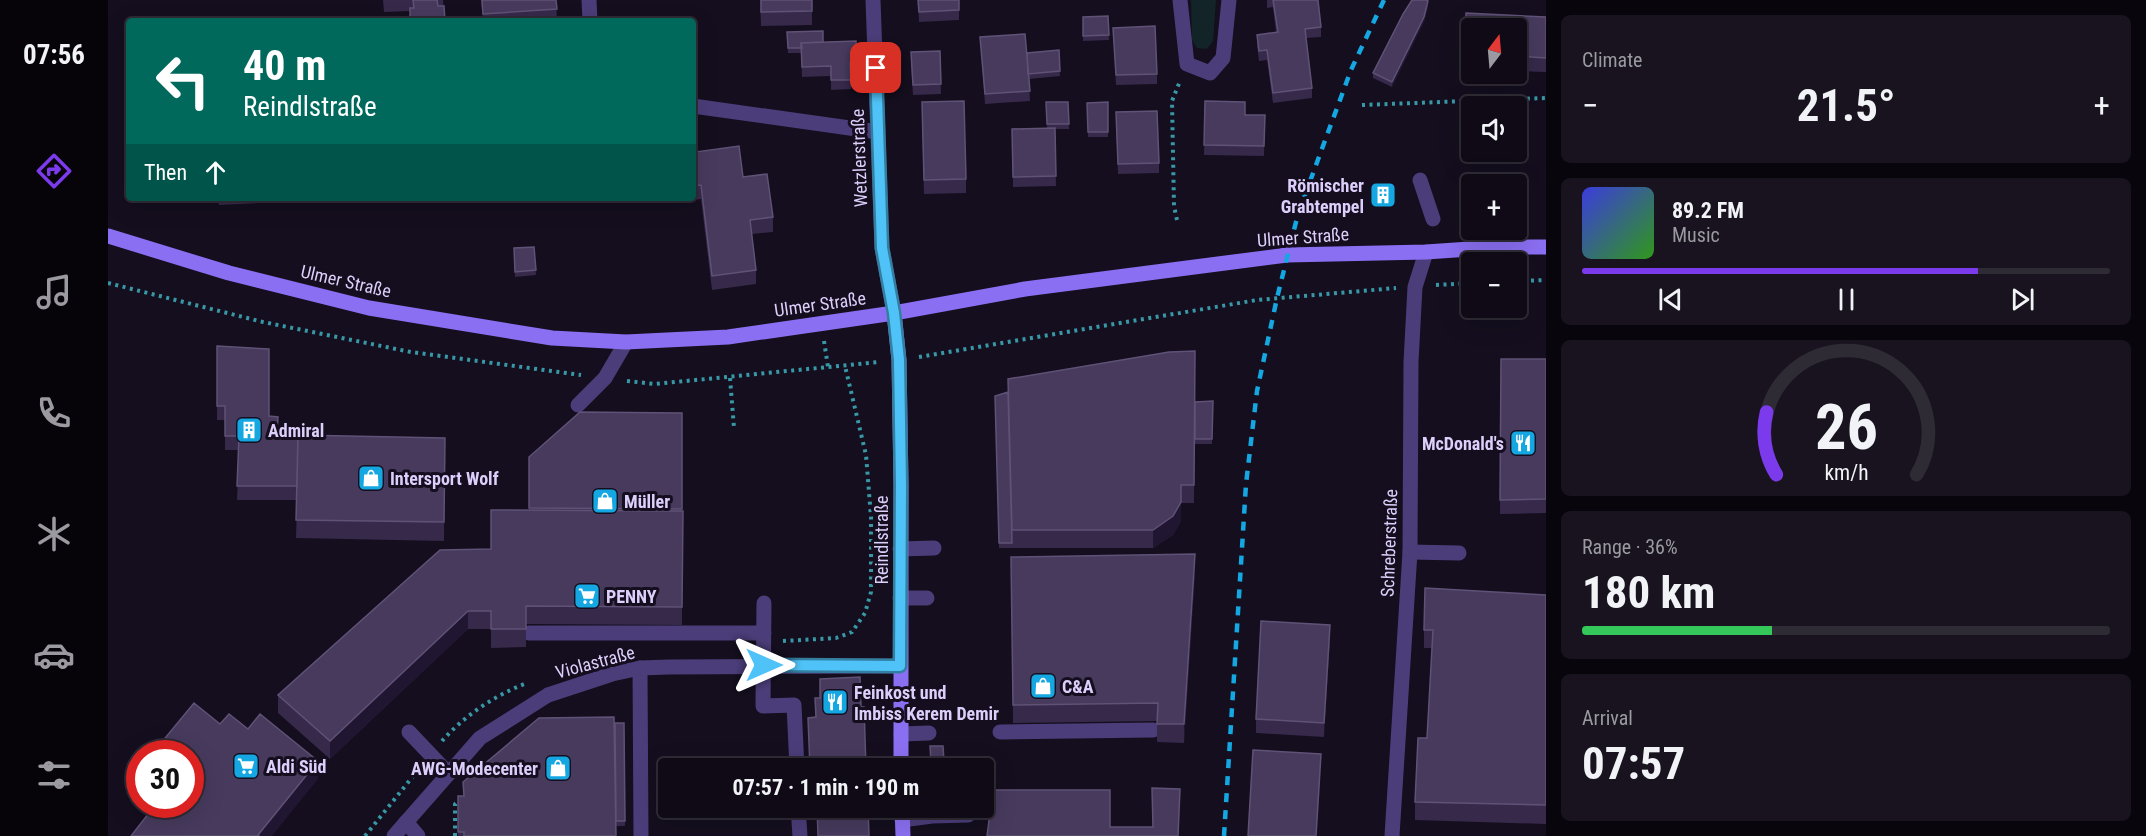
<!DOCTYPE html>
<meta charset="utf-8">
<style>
:root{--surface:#0f0a16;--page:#18131f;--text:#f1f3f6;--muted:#9b9aa1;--line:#2f2b35;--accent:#7c3aed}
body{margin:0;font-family:"Roboto Condensed",sans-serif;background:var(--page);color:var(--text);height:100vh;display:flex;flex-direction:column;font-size:22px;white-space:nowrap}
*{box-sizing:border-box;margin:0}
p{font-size:20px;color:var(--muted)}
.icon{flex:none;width:33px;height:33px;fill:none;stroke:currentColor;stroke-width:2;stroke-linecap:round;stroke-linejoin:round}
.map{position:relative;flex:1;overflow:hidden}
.panel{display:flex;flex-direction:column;gap:15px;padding:15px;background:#08060c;width:600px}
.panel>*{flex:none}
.hud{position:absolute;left:18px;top:18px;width:570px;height:183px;border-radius:6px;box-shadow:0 6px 24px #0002,0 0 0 2px var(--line);background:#00695c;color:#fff;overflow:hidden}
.needle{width:39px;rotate:16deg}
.fabs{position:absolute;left:1353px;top:18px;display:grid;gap:12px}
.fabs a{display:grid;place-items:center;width:66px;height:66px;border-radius:6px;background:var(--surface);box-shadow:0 6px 24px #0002,0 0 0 2px var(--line);font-size:30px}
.speed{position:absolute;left:18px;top:740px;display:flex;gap:12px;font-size:30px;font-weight:700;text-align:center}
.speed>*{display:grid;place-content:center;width:78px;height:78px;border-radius:50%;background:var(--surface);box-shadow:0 6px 24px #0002,0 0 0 2px var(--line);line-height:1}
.speed .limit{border:9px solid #d22;background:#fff;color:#111}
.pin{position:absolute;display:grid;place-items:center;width:51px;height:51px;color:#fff;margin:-26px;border-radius:12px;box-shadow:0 3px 9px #0006}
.me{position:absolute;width:66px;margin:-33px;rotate:90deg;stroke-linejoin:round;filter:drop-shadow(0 0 4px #0008)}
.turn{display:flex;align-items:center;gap:21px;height:126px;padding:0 18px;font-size:27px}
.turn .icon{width:78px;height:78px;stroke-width:2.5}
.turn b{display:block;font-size:42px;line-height:51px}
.then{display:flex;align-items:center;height:57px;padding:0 18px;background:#0003;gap:12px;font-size:22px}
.big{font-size:45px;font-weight:700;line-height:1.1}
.panel .card{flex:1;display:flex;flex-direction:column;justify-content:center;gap:9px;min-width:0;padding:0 21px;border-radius:9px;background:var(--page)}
.panel .dial{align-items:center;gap:0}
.dial svg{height:156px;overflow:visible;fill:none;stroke:var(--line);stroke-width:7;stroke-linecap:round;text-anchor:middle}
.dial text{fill:var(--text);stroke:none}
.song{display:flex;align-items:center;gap:18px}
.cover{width:72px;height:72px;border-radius:9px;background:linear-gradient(135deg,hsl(240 70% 55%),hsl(110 70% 35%))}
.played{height:6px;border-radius:3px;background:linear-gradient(90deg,var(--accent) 75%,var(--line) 75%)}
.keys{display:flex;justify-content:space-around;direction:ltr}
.heat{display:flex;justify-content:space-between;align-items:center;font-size:33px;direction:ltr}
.charge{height:9px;border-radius:4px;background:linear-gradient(90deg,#34c759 36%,var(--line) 0)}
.trip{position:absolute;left:550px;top:758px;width:336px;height:60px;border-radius:6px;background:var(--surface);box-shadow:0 6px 24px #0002,0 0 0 2px var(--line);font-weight:700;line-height:60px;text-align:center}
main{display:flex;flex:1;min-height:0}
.tab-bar{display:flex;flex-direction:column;width:108px;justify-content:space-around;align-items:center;background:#060409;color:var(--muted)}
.tab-bar .icon{width:42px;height:42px}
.tab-bar .on{color:var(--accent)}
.tab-bar b{font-size:27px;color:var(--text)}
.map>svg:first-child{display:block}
</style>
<main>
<nav class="tab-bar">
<b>07:56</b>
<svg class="icon on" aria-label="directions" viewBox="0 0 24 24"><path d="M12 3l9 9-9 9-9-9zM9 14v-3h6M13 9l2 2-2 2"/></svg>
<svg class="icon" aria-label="music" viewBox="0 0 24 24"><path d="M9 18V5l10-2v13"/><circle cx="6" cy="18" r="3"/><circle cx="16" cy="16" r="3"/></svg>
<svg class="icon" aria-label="phone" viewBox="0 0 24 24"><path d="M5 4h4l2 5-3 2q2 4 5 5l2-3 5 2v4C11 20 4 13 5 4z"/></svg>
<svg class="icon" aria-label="climate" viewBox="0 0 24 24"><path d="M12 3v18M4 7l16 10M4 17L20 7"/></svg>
<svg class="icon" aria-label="car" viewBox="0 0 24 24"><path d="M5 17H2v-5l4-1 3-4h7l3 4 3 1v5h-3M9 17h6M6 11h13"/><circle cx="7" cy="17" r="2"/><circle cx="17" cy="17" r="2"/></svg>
<svg class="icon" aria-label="filters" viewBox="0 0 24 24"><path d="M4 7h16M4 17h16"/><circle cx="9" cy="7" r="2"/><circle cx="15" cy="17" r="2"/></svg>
</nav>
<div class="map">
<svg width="1438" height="836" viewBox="0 0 1438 836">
<rect width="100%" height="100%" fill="#140e1e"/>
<path fill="#122427" d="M1083,0H1108L1105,41L1099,49L1089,48L1084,40Z"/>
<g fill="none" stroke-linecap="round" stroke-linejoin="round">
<path stroke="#3898a6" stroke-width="4" stroke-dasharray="3 4.5" stroke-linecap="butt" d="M1254,105L1438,98
M1069,220L1066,206L1064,101L1072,81
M1408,281L1438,280
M0,283L155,322L303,352L473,375
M1328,285L1364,283
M716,341L720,367
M811,357L1149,300L1288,288
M622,378L626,428
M519,381L547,384L771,362
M675,641L728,638L744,632L757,613L763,592V517L758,455L737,366
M334,741C356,716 387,695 419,683
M257,836L310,770
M347,836V804L352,800"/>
<path stroke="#4b3d79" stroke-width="15" d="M1072,0L1079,64L1102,73L1115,58L1121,0
M1312,180L1325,219
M470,405L497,378L518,342
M792,549L826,548
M1302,552L1351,553
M792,598H819
M656,603L655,706L686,705L689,768
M421,633H656
M532,668L533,836
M301,732L340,773
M892,732L1045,730
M793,734L821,733
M690,807L692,836
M794,820L824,816L860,815
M298,822L310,836"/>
<path stroke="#4b3d79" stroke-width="15" d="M481,0L482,21
M765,0L774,248L786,313
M585,106L770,132
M286,836L372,738L440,695L504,674L532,668L561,667L792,666
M1284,836L1302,552L1303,362L1307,287L1318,252"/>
<path stroke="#8b6ff2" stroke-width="15" d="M0,236L121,273L261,308L444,338L518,342L620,337L786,313L917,289L1179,255L1318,252L1391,247H1438
M786,313L791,360L793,484V768
M794,807L795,836"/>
<path stroke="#14a7e2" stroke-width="4.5" stroke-dasharray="9 8" stroke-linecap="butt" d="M1116,836L1138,484L1149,391L1169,298L1190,214L1243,70L1276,0"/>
</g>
<path fill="#36294a" d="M275,0H335L337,21H302V11L276,12Z
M373,0H448L449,21H375Z
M652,0H704V25L653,26Z
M810,0H851V20L811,22Z
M1159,0H1210L1213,27V37L1198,38L1204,88V98L1165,103L1159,60L1151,61L1149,45V35L1168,32L1165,7L1159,8Z
M1320,6L1316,22L1284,87L1265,78V73Z
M1358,13L1438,17V72L1408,71V28H1364V69L1357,68Z
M1000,16L1001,40L975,41V17Z
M1005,28L1049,74V84L1008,85Z
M679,32L715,42L748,41V72H743V89L723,90V76L694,77L693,53H680Z
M872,37L919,54L951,50L952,76L921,79L922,101L877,104Z
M832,51L833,94L805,95L803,62Z
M1097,101L1137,115H1157L1156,156L1096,155Z
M938,102H960L961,129H947L948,186L905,187L904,129L939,128Z
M1000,102V137H980L979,103Z
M814,117L858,179V193L816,194Z
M1008,122L1051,163V173L1010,174Z
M585,134L588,152L635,177L665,217V232L644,234L648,270V284L604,290L593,199L568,202L567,198H585Z
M1268,185H1282L1281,201L1268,200Z
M110,198H171V202L111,205Z
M203,198H230V202L203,203Z
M426,247L428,275L407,277L406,248Z
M109,346L161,416L170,433L190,435L337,438L336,541L188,538L189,500H129L131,450H117V420H109Z
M1087,351L1086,503H1073V521L1065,535L1045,548H891L887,396Z
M1393,359H1438V513L1392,514Z
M1105,401L1104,444H1087V402Z
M574,413V625L418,624V647L383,648V629H360L222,759L170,713V695L383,549L421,510V457Z
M903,557L1087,573L1076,743L1049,742V721L905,723Z
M1438,595V824L1307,820V802L1319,738L1324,648H1316V630Z
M1222,639L1216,737L1148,733V719Z
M712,679L753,707L758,768H702L700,718L707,717L712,698Z
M507,723H516L517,826H508V836H350V796H355Z
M822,746H835L836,766L823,767Z"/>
<path fill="#211631" d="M1320,1V6L1316,22L1284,87V82Z
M1073,502V521L1065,535L1045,548V530Z
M1087,554V573L1076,743V724Z
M360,611V629L222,759V741Z
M1222,625V639L1216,737V723Z
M1213,754L1209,836H1208Z
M210,761V779L164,836H150Z"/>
<path fill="#473a5d" stroke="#5f5276" stroke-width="1.5" d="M305,0H329L330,6H336L337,21H302V8H306Z
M374,0H448L449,9L375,14Z
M653,0H704V11L653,12Z
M810,0H851V10L811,12Z
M1165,0H1210L1213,27L1197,29L1204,88L1165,93L1159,50L1151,51L1149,35L1170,32Z
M1304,0H1318L1320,1L1316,17L1284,82L1265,73L1295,14Z
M1358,13L1438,17V58L1408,56V28H1364V54H1357Z
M1000,16L1001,35L975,36V17Z
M1047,26L1049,74L1008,75L1005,28Z
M715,31V42L693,43L694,48H680L679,32Z
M917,34L922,91L877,94L872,37Z
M748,41V62L742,63L743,80H723V66L694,67L693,43Z
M951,50L952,71L920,74L919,53Z
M832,51L833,84L805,85L803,52Z
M856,101L858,179L816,180L814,102Z
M1097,101L1137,102V115H1157L1156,146L1096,145Z
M938,102H960L961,124H939Z
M1000,102V132H980L979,103Z
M1049,111L1051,163L1010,164L1008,112Z
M947,128L948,176L905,177L904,129Z
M585,134L588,152L631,146L635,177L659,174L665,217L642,220L648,270L604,276L593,185L585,186Z
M1268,185H1282L1281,196L1268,195Z
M426,247L428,270L407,272L406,248Z
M109,346L161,349V416L170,417L169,433H190L189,486H129L131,436H117V406H109Z
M1087,351L1086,485H1073V502L1065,516L1045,530H904L900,379L1061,352Z
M1393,359H1438V499L1392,500Z
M900,392L904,543H891L887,396Z
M1105,401L1104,439H1087V402Z
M472,412L574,413V509L421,508V457Z
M190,435L337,438L336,522L188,520Z
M383,510L575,511L574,607L418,606V629H383V611H360L222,741L170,695L332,550L383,549Z
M1087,554L1076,724H1049L1050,703L905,705L903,557Z
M1317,588L1438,595V805L1307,802L1310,738H1319L1325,630H1316Z
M1153,621L1222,625L1216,723L1148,719Z
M752,677L753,707H756L758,768H702L700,718L708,717L707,698H712V679Z
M86,703L112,724L121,714L140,729L152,714L210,761L150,835L151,836H23L48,804H82V753H54L48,749Z
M506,717L508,836H356V832H350V796H356L355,782L431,718Z
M507,723H516L517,821H508Z
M822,746H835L836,761L823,762Z
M1145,750L1213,754L1208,836H1140Z
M1044,788L1072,789L1070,836H879L885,790H1002V827H1045Z
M709,807H760L761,836H710Z"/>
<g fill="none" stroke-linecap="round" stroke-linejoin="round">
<defs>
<path id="route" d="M656,665L792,666L793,484L791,360L786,313L774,248L768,68"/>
</defs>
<use href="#route" stroke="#337fa1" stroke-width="15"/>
<use href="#route" stroke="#4fc3f7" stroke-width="10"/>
</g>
<defs>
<symbol id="building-square" viewBox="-11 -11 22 22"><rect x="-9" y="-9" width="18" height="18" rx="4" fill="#14a7e2" stroke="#140e1e"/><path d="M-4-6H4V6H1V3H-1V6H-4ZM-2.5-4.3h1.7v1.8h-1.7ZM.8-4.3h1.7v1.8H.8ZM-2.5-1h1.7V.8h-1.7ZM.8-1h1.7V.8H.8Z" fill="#fff"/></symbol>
<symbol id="restaurant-square" viewBox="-11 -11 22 22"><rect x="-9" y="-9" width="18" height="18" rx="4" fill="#14a7e2" stroke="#140e1e"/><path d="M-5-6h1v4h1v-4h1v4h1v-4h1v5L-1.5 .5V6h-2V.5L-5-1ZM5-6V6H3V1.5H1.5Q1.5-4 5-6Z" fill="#fff"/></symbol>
<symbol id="shop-square" viewBox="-11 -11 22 22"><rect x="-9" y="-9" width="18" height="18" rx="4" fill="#14a7e2" stroke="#140e1e"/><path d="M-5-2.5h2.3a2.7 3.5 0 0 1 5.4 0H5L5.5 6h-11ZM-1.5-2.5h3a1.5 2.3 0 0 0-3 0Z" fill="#fff"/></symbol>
<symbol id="supermarket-square" viewBox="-11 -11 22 22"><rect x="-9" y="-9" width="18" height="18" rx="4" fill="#14a7e2" stroke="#140e1e"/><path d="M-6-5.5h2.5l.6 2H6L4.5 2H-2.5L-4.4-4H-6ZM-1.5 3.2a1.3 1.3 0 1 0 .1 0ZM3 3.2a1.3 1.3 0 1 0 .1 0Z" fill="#fff"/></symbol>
</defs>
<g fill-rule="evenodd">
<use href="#building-square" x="1260" y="180" width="30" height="30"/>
<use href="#building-square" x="126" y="415" width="30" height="30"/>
<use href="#restaurant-square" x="1400" y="428" width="30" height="30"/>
<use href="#shop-square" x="248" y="463" width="30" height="30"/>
<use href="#shop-square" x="482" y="486" width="30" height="30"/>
<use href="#supermarket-square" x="464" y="581" width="30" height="30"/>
<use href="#shop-square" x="920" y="671" width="30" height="30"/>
<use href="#restaurant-square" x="712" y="687" width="30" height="30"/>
<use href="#supermarket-square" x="123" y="751" width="30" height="30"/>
<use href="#shop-square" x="435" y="753" width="30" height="30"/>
</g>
<g text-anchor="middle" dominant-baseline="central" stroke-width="6" stroke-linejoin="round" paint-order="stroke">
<g font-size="18" fill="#dccffb" stroke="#140e1e">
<text transform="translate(751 158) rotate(-92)">Wetzlerstraße</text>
<text transform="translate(1195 237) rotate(-4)">Ulmer Straße</text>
<text transform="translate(238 281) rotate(13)">Ulmer Straße</text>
<text transform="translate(712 304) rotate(-8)">Ulmer Straße</text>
<text transform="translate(773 540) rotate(-90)">Reindlstraße</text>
<text transform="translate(1281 543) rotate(-88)">Schreberstraße</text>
<text transform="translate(487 662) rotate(-15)">Violastraße</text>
</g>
<g font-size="18" font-weight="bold" fill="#dccffb" stroke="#140e1e" text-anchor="start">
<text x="1256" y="185" text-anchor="end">Römischer<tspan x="1256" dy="21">Grabtempel</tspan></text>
<text x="160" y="430">Admiral</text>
<text x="1396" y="443" text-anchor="end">McDonald's</text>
<text x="282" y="478">Intersport Wolf</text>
<text x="516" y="501">Müller</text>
<text x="498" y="596">PENNY</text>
<text x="954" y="686">C&amp;A</text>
<text x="746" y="692">Feinkost und<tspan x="746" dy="21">Imbiss Kerem Demir</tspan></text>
<text x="158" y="766">Aldi Süd</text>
<text x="430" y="768" text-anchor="end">AWG-Modecenter</text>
</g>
</g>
</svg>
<div class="fabs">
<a><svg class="needle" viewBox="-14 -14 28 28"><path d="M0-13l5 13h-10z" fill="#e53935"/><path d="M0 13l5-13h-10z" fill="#9b9aa1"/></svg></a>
<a><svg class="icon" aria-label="sound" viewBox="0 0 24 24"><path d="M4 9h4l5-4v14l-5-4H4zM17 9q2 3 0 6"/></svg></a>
<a>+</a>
<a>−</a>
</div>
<div class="speed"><div class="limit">30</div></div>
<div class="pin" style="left:768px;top:68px;background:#d93025"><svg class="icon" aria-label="arrive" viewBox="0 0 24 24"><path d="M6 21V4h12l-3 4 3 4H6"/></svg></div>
<svg class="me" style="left:656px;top:665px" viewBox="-20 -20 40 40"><path d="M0-17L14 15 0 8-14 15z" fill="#4fc3f7" stroke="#fff" stroke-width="4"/></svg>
<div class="trip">07:57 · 1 min · 190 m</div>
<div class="hud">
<div class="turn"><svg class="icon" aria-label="left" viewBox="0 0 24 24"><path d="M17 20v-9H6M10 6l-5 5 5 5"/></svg><div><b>40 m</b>Reindlstraße</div></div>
<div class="then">Then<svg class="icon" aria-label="ahead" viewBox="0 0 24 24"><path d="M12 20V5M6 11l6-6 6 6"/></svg></div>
</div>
</div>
<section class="panel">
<div class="card"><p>Climate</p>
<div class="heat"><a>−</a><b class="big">21.5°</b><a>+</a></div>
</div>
<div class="card">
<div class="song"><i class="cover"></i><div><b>89.2 FM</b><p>Music</p></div></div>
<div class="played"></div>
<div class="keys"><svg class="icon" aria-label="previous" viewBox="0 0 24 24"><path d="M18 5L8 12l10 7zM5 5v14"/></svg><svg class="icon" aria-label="pause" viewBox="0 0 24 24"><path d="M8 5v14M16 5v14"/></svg><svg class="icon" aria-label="next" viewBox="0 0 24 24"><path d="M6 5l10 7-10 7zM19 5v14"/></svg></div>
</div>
<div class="card dial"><svg viewBox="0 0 100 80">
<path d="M14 69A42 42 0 1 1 86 69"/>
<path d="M14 69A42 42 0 0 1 9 37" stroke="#7c3aed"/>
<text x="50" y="56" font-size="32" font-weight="700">26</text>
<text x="50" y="72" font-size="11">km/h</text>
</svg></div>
<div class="card"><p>Range · 36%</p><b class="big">180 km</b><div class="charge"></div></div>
<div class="card"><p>Arrival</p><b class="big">07:57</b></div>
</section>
</main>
